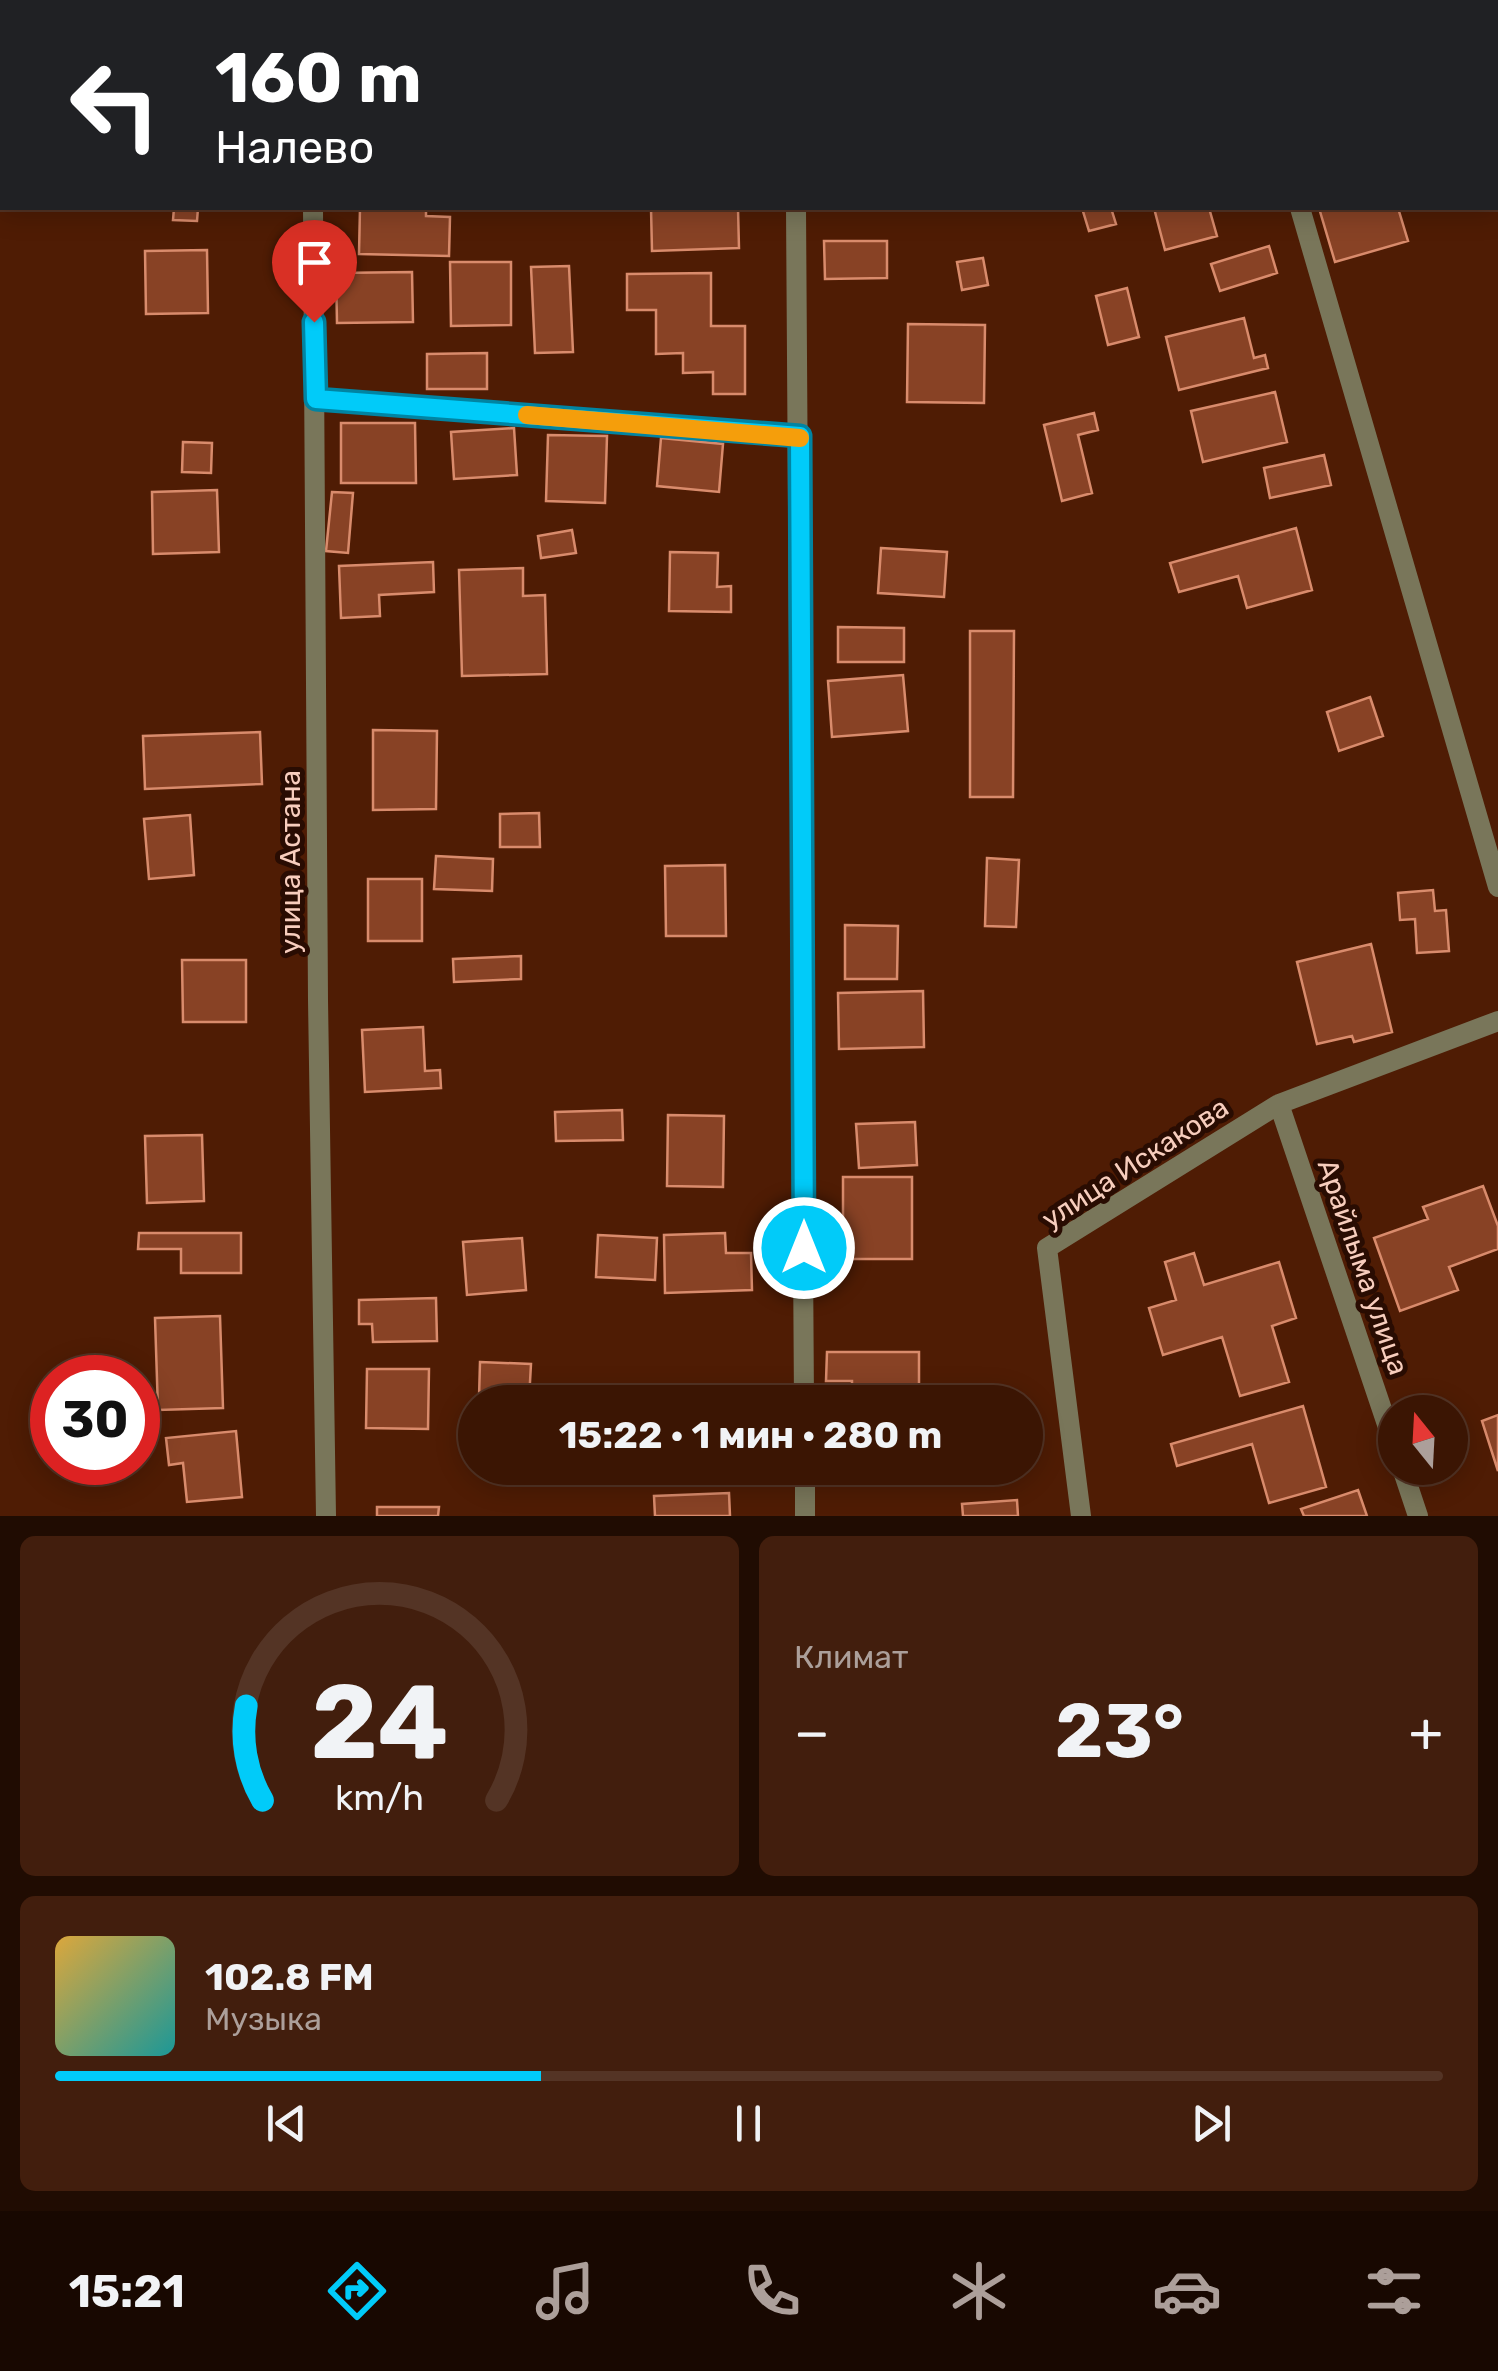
<!DOCTYPE html>
<html lang="ru">
<meta charset="utf-8">
<style>
:root{--surface:#3b1503;--page:#421e0d;--text:#f1f3f6;--muted:#ac9f9a;--line:#543425;--accent:#01cbf9}
body{margin:0;font-family:Rubik,sans-serif;background:var(--page);color:var(--text);height:100vh;display:flex;flex-direction:column;font-size:38px;white-space:nowrap}
*{box-sizing:border-box;margin:0}
p{font-size:32px;color:var(--muted)}
.icon{flex:none;width:55px;height:55px;fill:none;stroke:currentColor;stroke-width:2;stroke-linecap:round;stroke-linejoin:round}
.map{position:relative;height:1516px;overflow:hidden}
.side{display:flex;flex-direction:column;gap:20px;padding:20px;background:#200c02;flex:1}
.side>*{flex:none}
.guide{position:absolute;left:0px;top:0px;width:1500px;height:210px;box-shadow:0 5px 25px #0003,0 0 0 2px var(--line);background:#202124;color:#fff;overflow:hidden}
.needle{width:65px;rotate:342deg}
.fabs{position:absolute;left:1378px;top:1395px;display:grid;gap:20px}
.fabs a{display:grid;place-items:center;width:90px;height:90px;border-radius:50%;background:var(--surface);box-shadow:0 5px 25px #0003,0 0 0 2px var(--line);font-size:50px}
.speed{position:absolute;left:30px;top:1355px;display:flex;gap:20px;font-size:50px;font-weight:700;text-align:center}
.speed>*{display:grid;place-content:center;width:130px;height:130px;border-radius:50%;background:var(--surface);box-shadow:0 5px 25px #0003,0 0 0 2px var(--line);line-height:1}
.speed .limit{border:15px solid #d22;background:#fff;color:#111}
.pin{position:absolute;display:grid;place-items:center;width:85px;height:85px;color:#fff;margin:-102px -42px;border-radius:50% 50% 50% 0;rotate:-45deg;box-shadow:0 0 10px #0007}
.pin .icon{rotate:45deg}
.me{position:absolute;width:110px;margin:-55px;rotate:0deg;stroke-linejoin:round;filter:drop-shadow(0 0 8px #0008)}
.turn{display:flex;align-items:center;gap:35px;height:210px;padding:0 50px;font-size:45px}
.turn .icon{width:130px;height:130px;stroke-width:2.5}
.turn b{display:block;font-size:70px;line-height:85px}
.big{font-size:75px;font-weight:700;line-height:1.1}
.side .card{flex:1;display:flex;flex-direction:column;justify-content:center;gap:15px;min-width:0;padding:0 35px;border-radius:15px;background:var(--page)}
.side .dial{align-items:center;gap:0}
.dial svg{height:260px;overflow:visible;fill:none;stroke:var(--line);stroke-width:7;stroke-linecap:round;text-anchor:middle}
.dial text{fill:var(--text);stroke:none}
.song{display:flex;align-items:center;gap:30px}
.cover{width:120px;height:120px;border-radius:15px;background:linear-gradient(135deg,hsl(40 70% 55%),hsl(180 70% 35%))}
.played{height:10px;border-radius:5px;background:linear-gradient(90deg,var(--accent) 35%,var(--line) 35%)}
.keys{display:flex;justify-content:space-around;direction:ltr}
.heat{display:flex;justify-content:space-between;align-items:center;font-size:55px;direction:ltr}
.side .tiles{flex:1;display:grid;gap:20px;grid-template-columns:1fr 1fr}
.card:last-child{grid-column:span 2}
.trip{position:absolute;left:458px;top:1385px;width:585px;height:100px;border-radius:50px;background:var(--surface);box-shadow:0 5px 25px #0003,0 0 0 2px var(--line);font-weight:700;line-height:100px;text-align:center}
.tab-bar{display:flex;height:160px;justify-content:space-around;align-items:center;background:#180801;color:var(--muted)}
.tab-bar .icon{width:70px;height:70px}
.tab-bar .on{color:var(--accent)}
.tab-bar b{font-size:45px;color:var(--text)}
.map>svg:first-child{display:block}
</style>
<div class="map">
<svg width="1498" height="1516" viewBox="0 0 1498 1516">
<rect width="100%" height="100%" fill="#4f1c04"/>
<path fill="#884225" stroke="#d98b6c" stroke-width="2.5" d="M157,0H222V2H157Z
M174,208H198L197,221L173,220Z
M360,208H426V216L450,217L449,256L359,254Z
M651,208H738L739,248L652,251Z
M1082,208H1111L1116,224L1089,231Z
M1154,208H1209L1217,236L1165,250Z
M1319,208H1398L1408,241L1335,262Z
M824,241H887V278L825,279Z
M1269,246L1277,273L1220,291L1211,264Z
M207,250L208,313L146,314L145,251Z
M983,258L988,285L962,290L957,262Z
M450,262H511V325L451,326Z
M569,266L573,352L535,353L531,267Z
M412,272L413,322L337,323L336,273Z
M711,273V326H745V394H713V372L683,373V353L656,354V310H627V274Z
M1127,288L1139,337L1108,345L1096,296Z
M1244,318L1254,358L1265,355L1268,368L1179,390L1166,337Z
M908,324L985,325L984,403L907,402Z
M487,353V389H427V354Z
M1275,392L1287,442L1203,462L1191,411Z
M1094,413L1098,430L1078,435L1092,493L1062,501L1044,425Z
M341,423H415L416,483H341Z
M514,428L517,475L454,479L451,432Z
M548,435L607,436L605,503L546,501Z
M661,438L723,444L719,492L657,486Z
M183,442L212,443L211,473L182,472Z
M1324,455L1331,485L1270,498L1264,468Z
M217,490L219,552L153,554L152,492Z
M332,492L353,493L348,553L326,551Z
M1296,528L1312,590L1247,608L1238,576L1179,592L1170,563Z
M572,530L576,553L541,558L538,536Z
M881,548L947,552L944,597L878,593Z
M670,552L718,553L717,587L731,586V612L669,611Z
M433,562L434,592L379,595L380,616L341,618L339,566Z
M523,568V596L545,595L547,674L462,676L459,570Z
M838,627L904,628V662H838Z
M970,631H1014L1013,797H970Z
M903,675L908,731L832,737L828,681Z
M1370,697L1383,736L1339,751L1327,712Z
M373,730L437,731L436,809L373,810Z
M260,732L262,784L145,789L143,736Z
M539,813L540,847H500V814Z
M190,815L194,875L149,879L144,819Z
M436,856L493,859L492,891L434,889Z
M987,858L1019,860L1016,927L985,926Z
M725,865L726,936H666L665,866Z
M368,879H422V941H368Z
M1433,890L1435,911L1446,910L1449,951L1417,953L1415,919L1400,920L1398,893Z
M845,925L898,926L897,979H845Z
M1371,944L1392,1032L1354,1042L1352,1036L1317,1044L1297,962Z
M521,956V979L454,982L453,959Z
M182,960H246V1022H183Z
M923,991L924,1047L839,1049L838,993Z
M423,1027L425,1071L440,1070L441,1088L365,1092L362,1030Z
M622,1110L623,1140L556,1141L555,1112Z
M668,1115L724,1116L723,1187L667,1186Z
M915,1122L917,1165L859,1168L856,1124Z
M202,1135L204,1201L147,1203L145,1136Z
M843,1177H912V1259H843Z
M1483,1186L1498,1226V1249L1449,1267L1458,1290L1400,1311L1374,1238L1428,1219L1423,1207Z
M139,1233H241V1273H181V1249H138Z
M725,1233L726,1253H751L752,1290L665,1293L664,1235Z
M598,1235L657,1238L655,1280L596,1277Z
M522,1238L526,1290L467,1295L463,1242Z
M1194,1253L1204,1285L1279,1262L1296,1318L1272,1326L1289,1382L1240,1396L1222,1337L1163,1355L1149,1308L1176,1300L1165,1262Z
M436,1298L437,1341L373,1342L372,1324H359V1300Z
M220,1316L223,1408L158,1410L155,1318Z
M827,1352H919V1397L852,1398V1381H826Z
M480,1362L531,1364L529,1400L479,1398Z
M367,1369H429L428,1429L366,1428Z
M711,1399V1402H657V1400Z
M1303,1406L1326,1487L1269,1503L1252,1444L1177,1466L1171,1444Z
M1498,1415V1471L1482,1421Z
M236,1431L242,1497L187,1502L183,1463L169,1465L166,1438Z
M658,1468H729V1476L658,1477Z
M872,1468H946V1469L872,1471Z
M1358,1490L1367,1516H1304L1301,1509Z
M729,1493L730,1516H655L654,1496Z
M1017,1500L1018,1516H963L962,1504Z
M377,1507H439L438,1516H377Z"/>
<g fill="none" stroke-linecap="round" stroke-linejoin="round">
<path stroke="#79765a" stroke-width="20" d="M310,0V2
M792,0V2
M1256,0V2
M313,208L318,1000L326,1516
M796,208L804,1402
M1300,208L1498,887
M315,399L799,436
M1279,1104L1395,1448
M805,1468V1516
M1402,1468L1418,1516
M1081,1516L1047,1248L1279,1104L1498,1021"/>
</g>
<g fill="none" stroke-linecap="round" stroke-linejoin="round">
<defs>
<path id="route" d="M314,322L316,399L800,436L804,1248"/>
</defs>
<use href="#route" stroke="#0184a2" stroke-width="25"/>
<use href="#route" stroke="#01cbf9" stroke-width="18"/>
<path stroke="#f59e0b" stroke-width="18" d="M527,415L800,438"/>
</g>
<g text-anchor="middle" dominant-baseline="central" stroke-width="10" stroke-linejoin="round" paint-order="stroke">
<g font-size="28" fill="#f7cdbd" stroke="#290c02">
<text transform="translate(290 862) rotate(-90)">улица Астана</text>
<text transform="translate(1135 1163) rotate(-33)">улица Искакова</text>
<text transform="translate(1363 1267) rotate(71)">Арайлыма улица</text>
</g>
</g>
</svg>
<div class="fabs">
<a><svg class="needle" viewBox="-14 -14 28 28"><path d="M0-13l5 13h-10z" fill="#e53935"/><path d="M0 13l5-13h-10z" fill="#ac9f9a"/></svg></a>
</div>
<div class="speed"><div class="limit">30</div></div>
<div class="pin" style="left:314px;top:322px;background:#d93025"><svg class="icon" aria-label="arrive" viewBox="0 0 24 24"><path d="M6 21V4h12l-3 4 3 4H6"/></svg></div>
<svg class="me" style="left:804px;top:1248px" viewBox="-20 -20 40 40"><circle r="17" fill="#01cbf9" stroke="#fff" stroke-width="3"/><path d="M0-11L8 9 0 5-8 9z" fill="#fff"/></svg>
<div class="trip">15:22 · 1 мин · 280 m</div>
<div class="guide">
<div class="turn"><svg class="icon" aria-label="left" viewBox="0 0 24 24"><path d="M17 20v-9H6M10 6l-5 5 5 5"/></svg><div><b>160 m</b>Налево</div></div>
</div>
</div>
<section class="side">
<div class="tiles">
<div class="card dial"><svg viewBox="0 0 100 80">
<path d="M14 69A42 42 0 1 1 86 69"/>
<path d="M14 69A42 42 0 0 1 9 40" stroke="#01cbf9"/>
<text x="50" y="56" font-size="32" font-weight="700">24</text>
<text x="50" y="72" font-size="11">km/h</text>
</svg></div>
<div class="card"><p>Климат</p>
<div class="heat"><a>−</a><b class="big">23°</b><a>+</a></div>
</div>
<div class="card">
<div class="song"><i class="cover"></i><div><b>102.8 FM</b><p>Музыка</p></div></div>
<div class="played"></div>
<div class="keys"><svg class="icon" aria-label="previous" viewBox="0 0 24 24"><path d="M18 5L8 12l10 7zM5 5v14"/></svg><svg class="icon" aria-label="pause" viewBox="0 0 24 24"><path d="M8 5v14M16 5v14"/></svg><svg class="icon" aria-label="next" viewBox="0 0 24 24"><path d="M6 5l10 7-10 7zM19 5v14"/></svg></div>
</div>
</div>
</section>
<nav class="tab-bar">
<b>15:21</b>
<svg class="icon on" aria-label="directions" viewBox="0 0 24 24"><path d="M12 3l9 9-9 9-9-9zM9 14v-3h6M13 9l2 2-2 2"/></svg>
<svg class="icon" aria-label="music" viewBox="0 0 24 24"><path d="M9 18V5l10-2v13"/><circle cx="6" cy="18" r="3"/><circle cx="16" cy="16" r="3"/></svg>
<svg class="icon" aria-label="phone" viewBox="0 0 24 24"><path d="M5 4h4l2 5-3 2q2 4 5 5l2-3 5 2v4C11 20 4 13 5 4z"/></svg>
<svg class="icon" aria-label="climate" viewBox="0 0 24 24"><path d="M12 3v18M4 7l16 10M4 17L20 7"/></svg>
<svg class="icon" aria-label="car" viewBox="0 0 24 24"><path d="M5 17H2v-5l4-1 3-4h7l3 4 3 1v5h-3M9 17h6M6 11h13"/><circle cx="7" cy="17" r="2"/><circle cx="17" cy="17" r="2"/></svg>
<svg class="icon" aria-label="filters" viewBox="0 0 24 24"><path d="M4 7h16M4 17h16"/><circle cx="9" cy="7" r="2"/><circle cx="15" cy="17" r="2"/></svg>
</nav>
